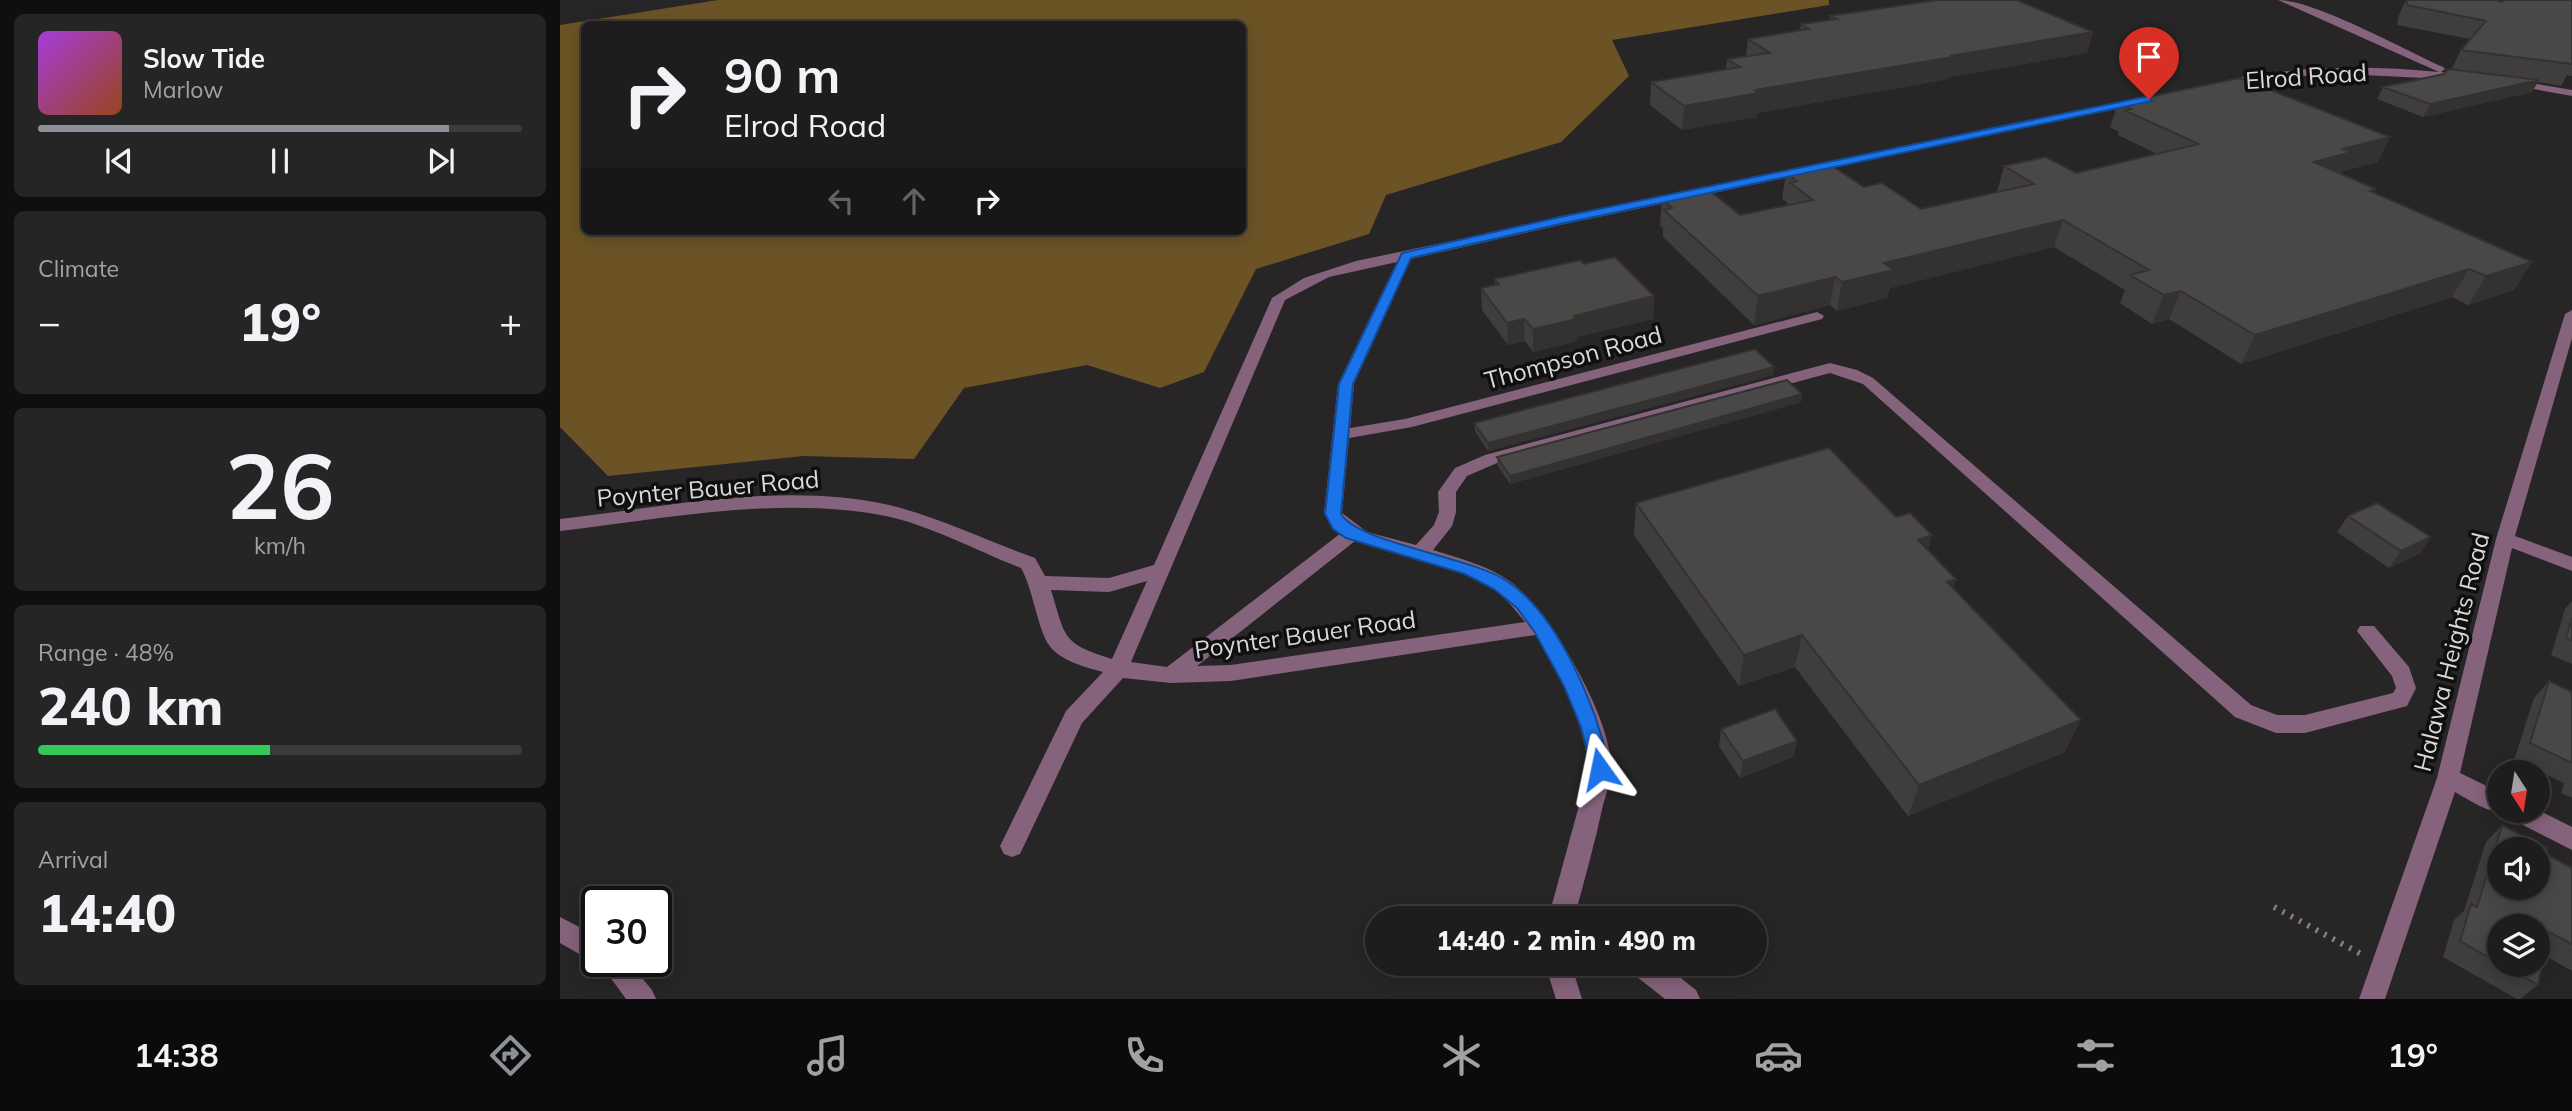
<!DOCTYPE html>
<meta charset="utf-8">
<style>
:root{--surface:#1e1c1c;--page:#262525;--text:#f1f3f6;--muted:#a1a1a3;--line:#3c3a3b;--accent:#8c9099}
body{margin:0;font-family:Mulish,sans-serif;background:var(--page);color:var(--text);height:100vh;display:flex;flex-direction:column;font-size:26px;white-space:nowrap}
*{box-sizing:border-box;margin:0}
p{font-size:23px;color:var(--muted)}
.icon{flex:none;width:38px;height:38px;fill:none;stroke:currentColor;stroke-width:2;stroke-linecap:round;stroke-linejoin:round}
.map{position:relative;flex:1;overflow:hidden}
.details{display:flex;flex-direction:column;gap:14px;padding:14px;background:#100f0f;width:560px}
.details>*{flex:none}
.guide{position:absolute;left:21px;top:21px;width:665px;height:214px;border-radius:10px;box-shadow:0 4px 18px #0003,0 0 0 2px var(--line);background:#1e1c1c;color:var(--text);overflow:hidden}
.needle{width:46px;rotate:168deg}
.controls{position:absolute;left:1927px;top:760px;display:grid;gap:14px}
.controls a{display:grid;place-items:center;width:63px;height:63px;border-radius:50%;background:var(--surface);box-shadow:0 4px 18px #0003,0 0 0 2px var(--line);font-size:35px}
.speed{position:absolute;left:21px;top:886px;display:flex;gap:14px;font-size:35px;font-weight:700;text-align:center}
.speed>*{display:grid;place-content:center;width:91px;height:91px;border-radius:50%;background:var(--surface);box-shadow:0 4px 18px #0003,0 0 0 2px var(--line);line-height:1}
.speed .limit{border:4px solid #111;border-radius:10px;background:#fff;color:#111}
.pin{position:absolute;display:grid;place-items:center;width:60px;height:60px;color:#fff;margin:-72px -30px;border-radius:50% 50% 50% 0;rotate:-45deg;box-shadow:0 0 7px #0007}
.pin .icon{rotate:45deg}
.me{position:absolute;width:77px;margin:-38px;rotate:348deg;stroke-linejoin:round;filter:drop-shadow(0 0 5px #0008)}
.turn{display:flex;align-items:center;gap:24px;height:147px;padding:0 28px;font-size:32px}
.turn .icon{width:91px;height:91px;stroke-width:2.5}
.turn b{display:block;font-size:49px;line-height:60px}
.lanes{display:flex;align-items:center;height:66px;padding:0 28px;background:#0003;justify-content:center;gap:35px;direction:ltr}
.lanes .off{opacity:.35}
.big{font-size:52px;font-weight:800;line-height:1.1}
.details .tile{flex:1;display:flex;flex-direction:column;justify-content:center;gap:10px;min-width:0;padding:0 24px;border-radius:10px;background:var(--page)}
.details .dial{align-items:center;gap:0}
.dial b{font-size:91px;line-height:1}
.song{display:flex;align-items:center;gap:21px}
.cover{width:84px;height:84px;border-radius:10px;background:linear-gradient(135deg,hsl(280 70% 55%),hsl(20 70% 35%))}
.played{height:7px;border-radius:4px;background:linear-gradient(90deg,var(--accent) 85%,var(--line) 85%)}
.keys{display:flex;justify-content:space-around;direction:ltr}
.heat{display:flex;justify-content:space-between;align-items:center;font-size:38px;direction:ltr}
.charge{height:10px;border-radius:5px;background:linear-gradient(90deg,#34c759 48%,var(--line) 0)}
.trip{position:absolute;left:805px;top:906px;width:402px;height:70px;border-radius:35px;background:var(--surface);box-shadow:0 4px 18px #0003,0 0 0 2px var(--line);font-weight:800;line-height:70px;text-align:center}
.menu{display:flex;height:112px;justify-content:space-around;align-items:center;background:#0c0b0b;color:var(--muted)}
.menu .icon{width:49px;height:49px}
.menu .on{color:var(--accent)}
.menu b{font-size:32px;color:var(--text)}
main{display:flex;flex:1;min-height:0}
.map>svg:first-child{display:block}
</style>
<main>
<section class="details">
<div class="tile">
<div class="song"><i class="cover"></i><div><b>Slow Tide</b><p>Marlow</p></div></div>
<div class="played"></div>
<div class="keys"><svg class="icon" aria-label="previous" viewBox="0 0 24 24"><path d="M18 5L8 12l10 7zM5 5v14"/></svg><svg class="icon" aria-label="pause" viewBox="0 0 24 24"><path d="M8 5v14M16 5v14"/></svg><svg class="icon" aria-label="next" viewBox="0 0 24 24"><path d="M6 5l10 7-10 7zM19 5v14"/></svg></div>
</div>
<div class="tile"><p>Climate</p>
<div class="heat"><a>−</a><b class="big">19°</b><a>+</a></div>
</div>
<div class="tile dial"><b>26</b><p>km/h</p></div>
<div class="tile"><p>Range · 48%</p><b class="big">240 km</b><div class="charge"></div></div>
<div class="tile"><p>Arrival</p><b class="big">14:40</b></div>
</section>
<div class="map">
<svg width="2012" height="999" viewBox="0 0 2012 999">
<rect width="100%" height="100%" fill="#282526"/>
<path fill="#6b5325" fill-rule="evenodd" d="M158,0H1269V5L1052,40L1069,76L1001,142L826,195L809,234L696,269L644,372L600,388L527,365L404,388L354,459L244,456L48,476L0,427V25ZM24,24H682V231H24Z"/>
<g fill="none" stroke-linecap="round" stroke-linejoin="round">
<path stroke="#817f7f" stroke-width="6" stroke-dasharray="2.5 7" stroke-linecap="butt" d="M1714,907L1801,954"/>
<path fill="#86637c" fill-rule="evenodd" d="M1718,0C1755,0 1845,50 1883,67L1885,69L1881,72L1910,77L1905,80L1783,74L1722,77L1658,86V82C1730,66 1805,65 1879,72Z
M1954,80L2012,90V96L1951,85V81Z
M1579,98L1583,99V103L1000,225L851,259L794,384L790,428L845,419L1257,312L1264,316L1262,319L852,427L789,438L782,513L807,532L856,545L874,525L879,512L878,492L895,468L925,455L1270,363L1297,370L1313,378L1691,705L1717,715H1745L1833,693L1836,688L1832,676L1797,631L1800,626H1814L1849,667L1856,688L1847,706L1745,733H1716L1675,717L1303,384L1270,373L937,463L907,476L896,492V512L892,526L873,550C898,558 926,565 948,580C988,607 1056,723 1051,773C1050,784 1046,794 1043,805C1035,843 1024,881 1014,919H988L1029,769C1023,721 1002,676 975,635L671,681L611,683L563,678L522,723L460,854L452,857L444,854L440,846L444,838L506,711L543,672C525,667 500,661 489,645C478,630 473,589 461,568C417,551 372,526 326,516C218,495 107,519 0,531V519C107,507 223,481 329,505C379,517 427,541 475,558L485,576L549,578L594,565L712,298L744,278L796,261ZM837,262L778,384L764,514L781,533L607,667L571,662L725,300L769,277ZM795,541C840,557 896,560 935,590C947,599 956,611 965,622L671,665L637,666ZM587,581L552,659C501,643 506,638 491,590L549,592Z
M2012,310V338L1955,536L2012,557V571L1952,548L1900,773L1939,792V810H1978L2012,827V850L1947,817L1944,811C1930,815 1908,799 1895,792L1825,999H1799L1877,778L1936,539L2005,314Z
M0,917L37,936V961H68L92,990L96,999H66L39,962L28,959L0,943Z
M985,964H1011L1022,999H996Z
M1068,964H1103L1136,990L1140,999H1105L1072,973Z"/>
</g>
<path fill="#403e3c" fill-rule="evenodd" d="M1846,0H1936L1942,2L2012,0V76L2007,75L2001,86L1978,82L1972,92L1863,117L1817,99L1823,87L1884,74L1891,70L1901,50L1910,39L1837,25L1838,17Z
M1270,16L1533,32L1527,53L1389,77L1388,79L1197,113V117L1122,130L1090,105L1091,82L1166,70L1167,59L1186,56L1188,39L1240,31L1241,24L1270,20Z
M1558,103L1818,162L1783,171L1781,174L1815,193L1972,262L1954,290L1908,305L1892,297L1681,364L1609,319L1592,324L1560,303L1565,290L1494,247L1330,288L1327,298L1277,311L1270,305L1194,325L1103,237V228L1100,226L1102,199L1180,215L1227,205V202L1222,199L1226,173L1304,187L1361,209L1437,192L1444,166L1516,173L1597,154L1558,135L1559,132L1550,127Z
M1024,264L1094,296L1093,319L1017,337V341L973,352L965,341L948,345L922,310L921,288L935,285V279Z
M1214,367L1213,375L928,451L915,431L914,423Z
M1241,402L950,484L938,466L937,457Z
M1076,503L1336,517L1372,535L1368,549L1396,579L1393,588L1505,752L1348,816L1235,667L1179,686L1074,535Z
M1788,516L1871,537L1859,554L1829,568L1777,532Z
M2012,601V664L1991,655L2005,609Z
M1989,681L2012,692V798L2001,793L2004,783L1954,760L1974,698Z
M1161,729L1237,741L1233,757L1180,778L1159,746Z
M1942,825L1986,854L2012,868V971L1984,955L1978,985L1960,999H1957L1883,957L1894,920L1904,911L1926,842ZM1939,926L1978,964H1939Z"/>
<path fill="#343231" d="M1533,32L1527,53L1389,77L1388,79L1197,113V117L1122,130L1124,106L1195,90Z
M1979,80L1972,92L1863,117L1870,104Z
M1830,137L1818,162L1783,171L1780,178L1754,162L1783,149Z
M1503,220L1494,247L1330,288L1327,298L1277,311L1282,282L1324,263Z
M1972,262L1954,290L1908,305L1926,276Z
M1909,269L1892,297L1681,364L1695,335Z
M1275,277L1270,305L1194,325L1198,296Z
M1621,291L1609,319L1592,324L1604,295Z
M1094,296L1093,319L1017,337V341L973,352V329L1014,316Z
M964,319L965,341L948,345L947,323Z
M1214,367L1213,375L928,451V443Z
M1242,394L1241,402L950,484V476Z
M1372,535L1362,567L1358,540Z
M1871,537L1859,554L1829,568L1841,551Z
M1396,579L1386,610L1387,582Z
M1242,635L1235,667L1179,686L1184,655Z
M1521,720L1505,752L1348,816L1359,785Z
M1237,741L1233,757L1180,778L1183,761Z"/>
<path fill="#4a4846" stroke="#343231" stroke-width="2" fill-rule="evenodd" d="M1377,0H1457L1533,32L1390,56L1393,57L1195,90L1199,93L1124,106L1091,82L1180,67L1167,59L1210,53L1188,39L1249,29L1241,24L1277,19L1270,16Z
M1847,0H1936L1942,2L1944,0H2012V64L1901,50L1926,21L1847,5Z
M1888,69L1979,80L1870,104L1823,87L1884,74Z
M1680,78L1830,137L1783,149L1792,152L1754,162L1816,189L1810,191L1972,262L1926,276L1909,269L1695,335L1621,291L1604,295L1570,275L1589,270L1503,220L1324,263L1334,270L1282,282L1275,277L1198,296L1104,210L1112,208L1102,199L1149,190L1180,215L1253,200L1230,183L1237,181L1226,173L1269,164L1304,187L1322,183L1361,209L1474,184L1444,166L1486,157L1516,173L1639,144L1566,111L1571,109L1558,103Z
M1055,257L1094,296L1014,316L1017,319L973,329L964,319L947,323L921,288L939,284L935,279L1021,260L1024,264Z
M1195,349L1214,367L928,443L914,423Z
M1227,380L1242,394L950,476L937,457Z
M1269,448L1336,517L1350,513L1372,535L1358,540L1396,579L1387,582L1521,720L1359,785L1242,635L1184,655L1076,503Z
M1817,503L1871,537L1841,551L1788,516Z
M2012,618V641L2006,638Z
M1989,681L2012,692V763L1970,743Z
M1215,709L1237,741L1183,761L1161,729Z
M1942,825L1987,848L1986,854L2012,868V944L1989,932L1978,985L1941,964H1978V926H1939V963L1900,941L1911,904L1917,907ZM1939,849H1978V887H1939Z"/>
<path fill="#1a73e8" stroke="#114b97" stroke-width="2" d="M1589,96L1592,101L1000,224L851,258L793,384L781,514C798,543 912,557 947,581C1000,616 1037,709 1050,769L1047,775L1040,778L1033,775L1021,727L1004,686L974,631L957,608L934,589L905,574L786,538L773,529L765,514L779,384L842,253L1000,217Z"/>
<g text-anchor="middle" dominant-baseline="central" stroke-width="7" stroke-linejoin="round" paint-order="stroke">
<g font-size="24" fill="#dad8d8" stroke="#100f0f">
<text transform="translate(1746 76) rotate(-4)">Elrod Road</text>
<text transform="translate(1013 357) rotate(-15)">Thompson Road</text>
<text transform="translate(148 488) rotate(-5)">Poynter Bauer Road</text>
<text transform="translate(745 634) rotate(-8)">Poynter Bauer Road</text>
<text transform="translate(1891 652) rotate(-76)">Halawa Heights Road</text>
</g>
</g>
</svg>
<div class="controls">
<a><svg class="needle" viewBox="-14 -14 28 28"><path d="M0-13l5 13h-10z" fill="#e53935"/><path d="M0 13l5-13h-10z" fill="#a1a1a3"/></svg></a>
<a><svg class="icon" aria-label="sound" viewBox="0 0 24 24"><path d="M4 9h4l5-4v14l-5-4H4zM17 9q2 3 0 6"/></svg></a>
<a><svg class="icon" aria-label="layers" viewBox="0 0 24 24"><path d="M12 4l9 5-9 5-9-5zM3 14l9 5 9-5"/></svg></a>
</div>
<div class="speed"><div class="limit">30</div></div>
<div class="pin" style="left:1589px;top:99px;background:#d93025"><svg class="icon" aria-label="arrive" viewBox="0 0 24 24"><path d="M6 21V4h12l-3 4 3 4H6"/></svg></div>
<svg class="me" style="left:1040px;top:769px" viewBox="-20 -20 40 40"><path d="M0-17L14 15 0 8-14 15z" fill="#1a73e8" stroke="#fff" stroke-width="4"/></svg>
<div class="trip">14:40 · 2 min · 490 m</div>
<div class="guide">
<div class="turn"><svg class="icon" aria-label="right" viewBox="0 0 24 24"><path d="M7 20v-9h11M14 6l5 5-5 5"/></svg><div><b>90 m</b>Elrod Road</div></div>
<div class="lanes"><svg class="icon off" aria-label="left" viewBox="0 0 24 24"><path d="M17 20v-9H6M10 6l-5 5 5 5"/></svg><svg class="icon off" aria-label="ahead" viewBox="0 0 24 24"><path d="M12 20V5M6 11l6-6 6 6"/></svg><svg class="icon" aria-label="right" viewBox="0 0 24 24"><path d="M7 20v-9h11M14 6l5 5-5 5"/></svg></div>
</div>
</div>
</main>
<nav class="menu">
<b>14:38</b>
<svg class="icon on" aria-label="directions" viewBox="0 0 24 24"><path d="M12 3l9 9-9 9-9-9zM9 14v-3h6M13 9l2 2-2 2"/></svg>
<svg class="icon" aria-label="music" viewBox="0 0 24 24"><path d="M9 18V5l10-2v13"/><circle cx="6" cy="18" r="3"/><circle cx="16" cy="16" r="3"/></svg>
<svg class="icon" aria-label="phone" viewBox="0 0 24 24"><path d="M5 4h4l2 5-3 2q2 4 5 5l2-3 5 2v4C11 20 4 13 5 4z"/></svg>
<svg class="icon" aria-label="climate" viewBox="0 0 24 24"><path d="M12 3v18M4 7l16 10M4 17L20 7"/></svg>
<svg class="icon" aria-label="car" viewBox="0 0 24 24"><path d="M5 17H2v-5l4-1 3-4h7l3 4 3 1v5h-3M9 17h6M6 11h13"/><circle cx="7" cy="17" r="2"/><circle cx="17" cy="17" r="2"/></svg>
<svg class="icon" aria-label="filters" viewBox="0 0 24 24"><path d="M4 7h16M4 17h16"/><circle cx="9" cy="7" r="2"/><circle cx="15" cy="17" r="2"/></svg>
<b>19°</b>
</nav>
